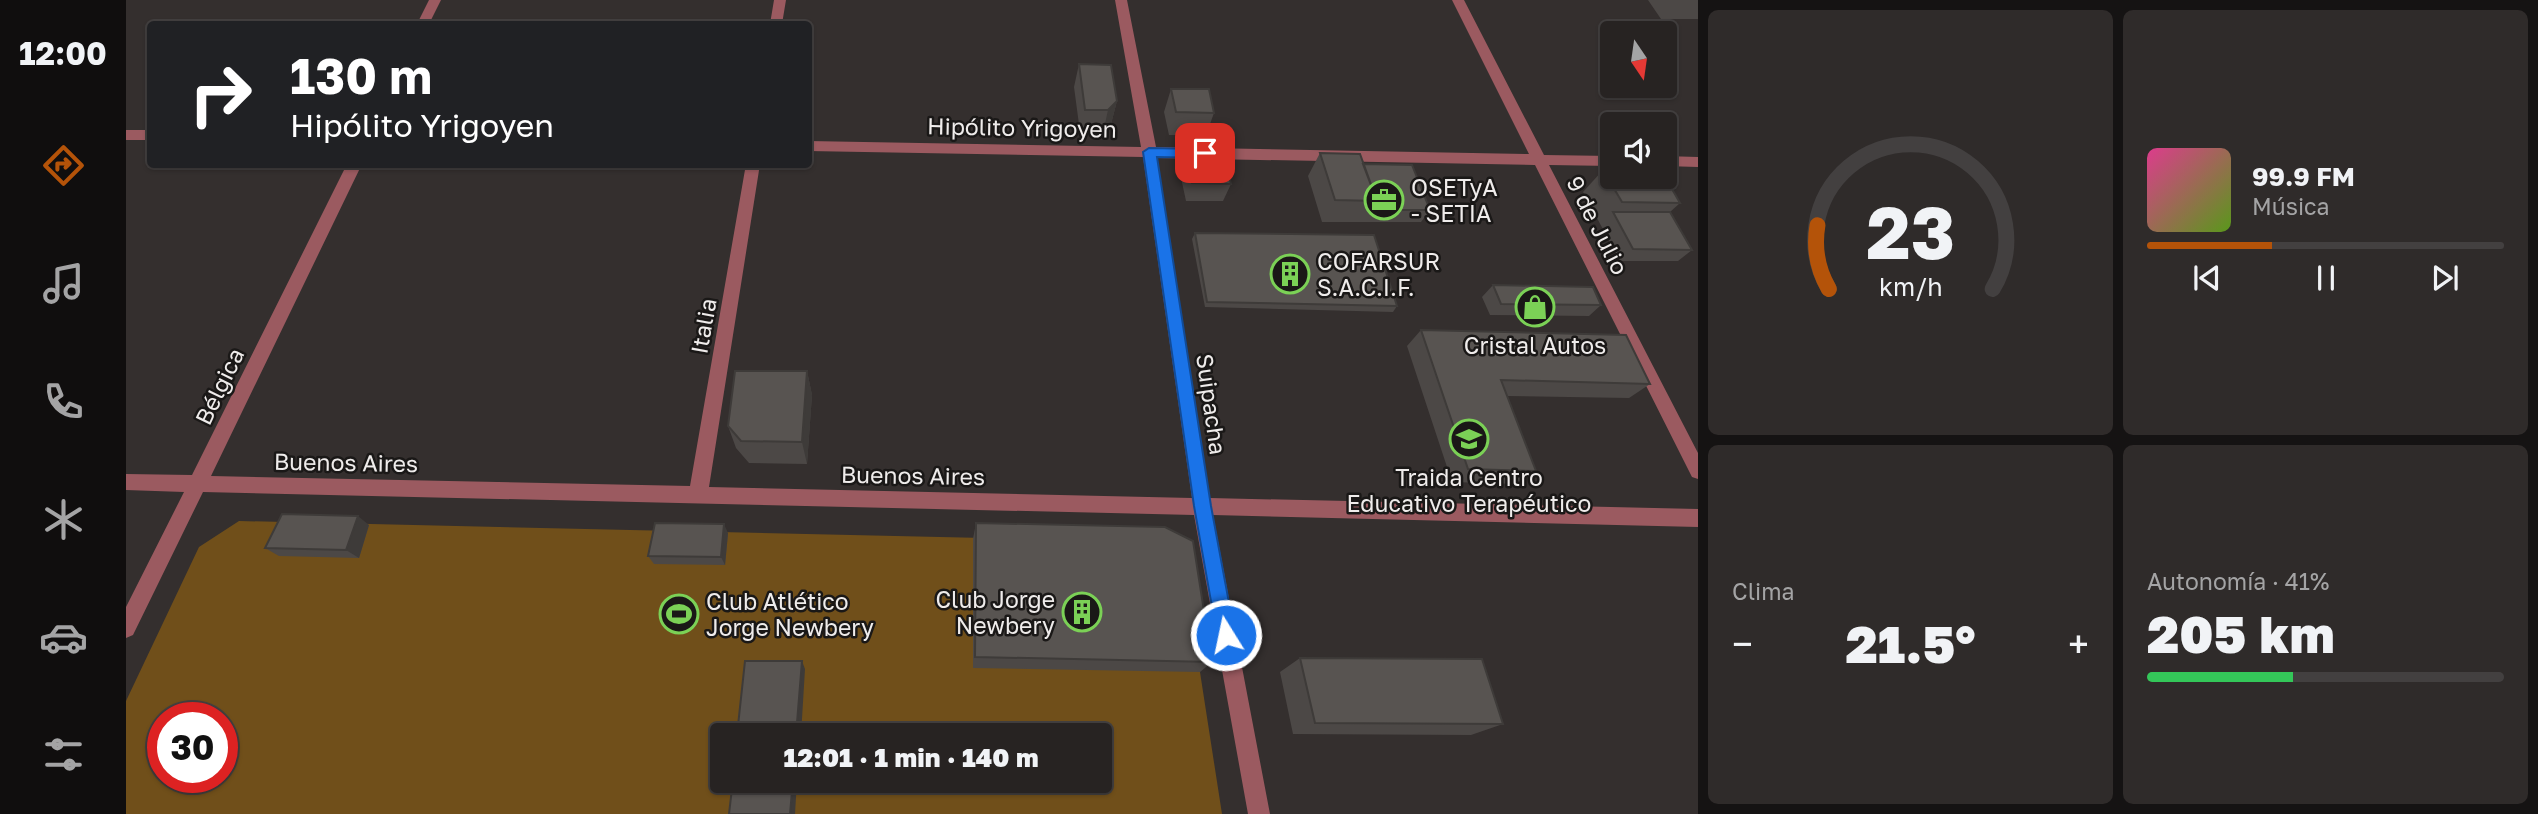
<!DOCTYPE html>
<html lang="es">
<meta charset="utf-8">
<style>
:root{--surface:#272322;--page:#2f2b2a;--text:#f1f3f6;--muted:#a4a4a5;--line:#434040;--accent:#b45309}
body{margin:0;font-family:"Golos Text",sans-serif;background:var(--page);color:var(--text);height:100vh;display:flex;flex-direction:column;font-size:26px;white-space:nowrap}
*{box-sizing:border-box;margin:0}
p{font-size:23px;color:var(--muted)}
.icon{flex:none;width:38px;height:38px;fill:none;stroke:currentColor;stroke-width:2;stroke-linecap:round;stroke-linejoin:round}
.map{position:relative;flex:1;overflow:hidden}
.sheet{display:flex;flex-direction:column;gap:10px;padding:10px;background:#151313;width:840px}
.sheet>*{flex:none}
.top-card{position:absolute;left:21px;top:21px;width:665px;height:147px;border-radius:7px;box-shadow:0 2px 5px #0004,0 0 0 2px var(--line);background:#202124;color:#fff;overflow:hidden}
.needle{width:46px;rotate:167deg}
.tools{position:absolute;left:1474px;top:21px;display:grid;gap:14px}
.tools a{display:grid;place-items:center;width:77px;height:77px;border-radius:7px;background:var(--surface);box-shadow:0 2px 5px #0004,0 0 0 2px var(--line);font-size:35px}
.speed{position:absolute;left:21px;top:702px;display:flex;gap:14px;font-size:35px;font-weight:700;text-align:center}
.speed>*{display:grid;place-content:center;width:91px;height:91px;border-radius:50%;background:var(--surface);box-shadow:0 2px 5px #0004,0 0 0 2px var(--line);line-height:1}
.speed .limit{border:10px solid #d22;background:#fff;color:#111}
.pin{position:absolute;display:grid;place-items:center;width:60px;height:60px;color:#fff;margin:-30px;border-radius:14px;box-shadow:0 4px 10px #0006}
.me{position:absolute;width:77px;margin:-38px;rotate:350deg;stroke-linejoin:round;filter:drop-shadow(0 0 5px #0008)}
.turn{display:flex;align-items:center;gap:24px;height:147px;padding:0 28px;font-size:32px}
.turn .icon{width:91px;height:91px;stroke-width:2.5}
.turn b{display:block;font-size:49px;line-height:60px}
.big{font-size:52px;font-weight:800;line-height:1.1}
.sheet .tile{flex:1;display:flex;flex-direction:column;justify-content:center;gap:10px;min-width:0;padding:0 24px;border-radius:10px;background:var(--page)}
.sheet .dial{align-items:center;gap:0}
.dial svg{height:182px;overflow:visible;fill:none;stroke:var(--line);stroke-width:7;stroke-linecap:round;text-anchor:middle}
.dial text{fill:var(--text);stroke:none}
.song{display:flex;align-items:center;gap:21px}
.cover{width:84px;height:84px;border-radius:10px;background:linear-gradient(135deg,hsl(330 70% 55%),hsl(90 70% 35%))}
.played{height:7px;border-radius:4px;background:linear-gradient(90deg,var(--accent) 35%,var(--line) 35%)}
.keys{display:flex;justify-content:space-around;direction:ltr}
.heat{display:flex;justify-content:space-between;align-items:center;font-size:38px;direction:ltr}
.charge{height:10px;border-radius:5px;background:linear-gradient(90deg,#34c759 41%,var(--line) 0)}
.sheet .tiles{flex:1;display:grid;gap:10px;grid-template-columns:repeat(2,1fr)}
.trip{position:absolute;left:584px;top:723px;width:402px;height:70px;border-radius:7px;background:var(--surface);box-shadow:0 2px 5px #0004,0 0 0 2px var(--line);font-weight:800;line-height:70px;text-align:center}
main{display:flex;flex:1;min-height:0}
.menu{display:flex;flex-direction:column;width:126px;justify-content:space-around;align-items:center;background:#100e0e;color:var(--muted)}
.menu .icon{width:49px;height:49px}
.menu .selected{color:var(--accent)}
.menu b{font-size:32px;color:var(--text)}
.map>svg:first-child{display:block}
</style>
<main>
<nav class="menu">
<b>12:00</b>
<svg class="icon selected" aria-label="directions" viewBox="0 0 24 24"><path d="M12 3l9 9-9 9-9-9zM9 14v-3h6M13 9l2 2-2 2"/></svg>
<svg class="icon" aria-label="music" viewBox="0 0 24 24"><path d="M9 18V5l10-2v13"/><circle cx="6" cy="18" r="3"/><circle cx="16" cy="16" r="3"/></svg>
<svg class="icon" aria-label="phone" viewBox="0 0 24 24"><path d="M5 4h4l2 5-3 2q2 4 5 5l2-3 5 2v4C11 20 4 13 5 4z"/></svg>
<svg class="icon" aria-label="climate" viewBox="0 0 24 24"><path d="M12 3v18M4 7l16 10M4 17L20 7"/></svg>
<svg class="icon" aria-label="car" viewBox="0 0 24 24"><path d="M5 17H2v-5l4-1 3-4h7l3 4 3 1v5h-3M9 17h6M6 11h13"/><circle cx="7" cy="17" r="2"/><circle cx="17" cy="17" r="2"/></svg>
<svg class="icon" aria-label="filters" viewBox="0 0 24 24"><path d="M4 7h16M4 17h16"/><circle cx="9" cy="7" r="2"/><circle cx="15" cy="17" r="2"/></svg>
</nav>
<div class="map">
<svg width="1572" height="814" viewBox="0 0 1572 814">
<rect width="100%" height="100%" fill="#342f2e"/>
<path fill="#704f1a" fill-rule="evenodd" d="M113,521L1029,542L1056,556L1096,814H0V701L73,547ZM37,718H96V777H37ZM597,735H975V780H597Z"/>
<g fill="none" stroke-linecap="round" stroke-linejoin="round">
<path fill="#9b5a60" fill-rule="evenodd" d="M303,0H315L303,24H291Z
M648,0H660L656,24H644Z
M989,0H1001L1030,147L1403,154L1326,0H1338L1418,155L1486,156V166L1423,165L1572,453V479L1566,477L1409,165L1031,158L1084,498L1572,509V527L1087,515L1144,814H1122L1068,515L77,492L7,635L0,638V607L58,492L0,490V474L66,475L221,164H236L85,476L564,486L620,164H634L583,487L1066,498L1017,157L682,151V141L1015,147Z
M0,130H24V140H0Z
M1538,156L1572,157V167L1538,166Z"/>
</g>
<path fill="#4c4846" d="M1522,0H1572V19H1535Z
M953,64L991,101L985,124L977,133L954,132L948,87Z
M1045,89L1088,113L1080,135H1043L1038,112Z
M1194,153L1237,164L1304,210L1295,222H1196L1182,176Z
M1060,155L1105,184L1097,201H1060L1054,173Z
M1486,160L1554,203L1544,212L1566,250L1552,261H1494L1457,192Z
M1069,233L1271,306L1267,312L1079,307L1066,239Z
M1367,285L1475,305L1463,316L1364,315L1356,297Z
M1295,330L1524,384L1503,398L1381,396L1410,471L1392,484L1326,482L1281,346Z
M681,371L686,395L681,464L623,463L610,448L602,426Z
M850,523L1086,662L1074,672L847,668V539Z
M243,525L233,558L153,556L139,548Z
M602,533L599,565L528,564L522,556Z
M1174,658L1377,724L1345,735L1167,734L1154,672Z"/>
<path fill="#3e3b39" d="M991,101L985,124L977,133L982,110Z
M681,371L686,395L681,464L676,442Z
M232,516L243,525L233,558L220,550Z
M598,524L602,533L599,565L595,557Z
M676,661L679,669L675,735H670Z
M667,780H671L669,814H664Z"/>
<path fill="#585451" stroke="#3e3b39" stroke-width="2" d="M953,64L985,65L991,101L982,110H959Z
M1045,89H1083L1088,113L1050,112Z
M1194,153L1234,154L1251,201L1209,200Z
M1060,155L1098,156L1105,184L1066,183Z
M1486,160V177H1538V175L1554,203L1496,202L1477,170Z
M1237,164L1286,165L1304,210H1244L1251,201Z
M1487,212H1544L1566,250L1507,249Z
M1069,233L1248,235L1271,306L1081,302Z
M1367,285L1467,287L1475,305L1375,304Z
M1295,330L1500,335L1524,384L1375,380L1410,471L1342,469Z
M609,371H681L676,442L615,441L602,426Z
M156,514L232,516L220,550L139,548Z
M529,523L598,524L595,557L522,556Z
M850,523L1039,527L1067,541L1086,662L849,657Z
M1174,658L1356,659L1377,724L1189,723Z
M619,661H676L670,735H611Z
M607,780H667L664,814H603Z"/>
<path fill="#1a73e8" stroke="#114b97" stroke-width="2" d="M1023,148L1079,149L1086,153L1079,158L1031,157L1085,506L1109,635L1106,642L1100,645L1093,642L1091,635L1068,506L1017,152Z"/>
<defs>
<symbol id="office-ring" viewBox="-11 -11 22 22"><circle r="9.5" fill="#1a1817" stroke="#7bd156" stroke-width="1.5"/><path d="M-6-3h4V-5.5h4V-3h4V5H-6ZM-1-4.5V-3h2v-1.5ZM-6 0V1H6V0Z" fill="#7bd156"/></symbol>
<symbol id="building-ring" viewBox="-11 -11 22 22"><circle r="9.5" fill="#1a1817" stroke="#7bd156" stroke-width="1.5"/><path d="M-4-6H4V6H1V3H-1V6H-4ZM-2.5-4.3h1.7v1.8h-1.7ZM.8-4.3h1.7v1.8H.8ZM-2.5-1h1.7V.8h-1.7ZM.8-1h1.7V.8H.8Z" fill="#7bd156"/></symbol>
<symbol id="shop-ring" viewBox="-11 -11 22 22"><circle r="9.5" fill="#1a1817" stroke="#7bd156" stroke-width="1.5"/><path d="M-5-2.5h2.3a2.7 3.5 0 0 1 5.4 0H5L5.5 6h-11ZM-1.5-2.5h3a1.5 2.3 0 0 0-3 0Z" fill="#7bd156"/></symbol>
<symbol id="school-ring" viewBox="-11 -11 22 22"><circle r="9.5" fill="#1a1817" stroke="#7bd156" stroke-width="1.5"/><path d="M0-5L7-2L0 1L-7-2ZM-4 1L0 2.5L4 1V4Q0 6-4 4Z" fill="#7bd156"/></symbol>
<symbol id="stadium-ring" viewBox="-11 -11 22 22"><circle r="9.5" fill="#1a1817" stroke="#7bd156" stroke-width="1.5"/><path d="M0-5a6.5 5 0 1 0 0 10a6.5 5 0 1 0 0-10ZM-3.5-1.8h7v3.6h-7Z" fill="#7bd156"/></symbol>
</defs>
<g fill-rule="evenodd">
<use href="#office-ring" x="1236" y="178" width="44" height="44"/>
<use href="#building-ring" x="1142" y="252" width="44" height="44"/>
<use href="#shop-ring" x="1387" y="285" width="44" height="44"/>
<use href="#school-ring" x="1321" y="417" width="44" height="44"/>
<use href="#building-ring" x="934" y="590" width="44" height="44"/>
<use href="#stadium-ring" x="531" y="592" width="44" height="44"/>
</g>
<g text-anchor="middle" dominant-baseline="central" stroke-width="5" stroke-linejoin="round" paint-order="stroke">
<g font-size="23" fill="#efeceb" stroke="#1a1817">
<text transform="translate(896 127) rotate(1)">Hipólito Yrigoyen</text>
<text transform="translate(1472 225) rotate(63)">9 de Julio</text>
<text transform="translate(577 326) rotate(-80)">Italia</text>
<text transform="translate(93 386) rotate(-64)">Bélgica</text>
<text transform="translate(1086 404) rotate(82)">Suipacha</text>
<text transform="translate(220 462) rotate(1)">Buenos Aires</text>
<text transform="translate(787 475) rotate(1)">Buenos Aires</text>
</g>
<g font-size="23" fill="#efeceb" stroke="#1a1817" text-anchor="start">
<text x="1285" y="187">OSETyA<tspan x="1285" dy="26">- SETIA</tspan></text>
<text x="1191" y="261">COFARSUR<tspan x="1191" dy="26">S.A.C.I.F.</tspan></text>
<text x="1409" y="345" text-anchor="middle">Cristal Autos</text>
<text x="1343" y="477" text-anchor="middle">Traida Centro<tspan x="1343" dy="26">Educativo Terapéutico</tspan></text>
<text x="929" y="599" text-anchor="end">Club Jorge<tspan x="929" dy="26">Newbery</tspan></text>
<text x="580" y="601">Club Atlético<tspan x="580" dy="26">Jorge Newbery</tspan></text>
</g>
</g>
</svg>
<div class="tools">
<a><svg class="needle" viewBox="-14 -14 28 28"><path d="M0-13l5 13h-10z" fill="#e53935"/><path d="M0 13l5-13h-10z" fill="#a4a4a5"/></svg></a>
<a><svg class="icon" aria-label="sound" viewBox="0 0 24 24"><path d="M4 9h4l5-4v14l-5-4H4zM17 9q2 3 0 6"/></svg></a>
</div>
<div class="speed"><div class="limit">30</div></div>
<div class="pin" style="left:1079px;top:153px;background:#d93025"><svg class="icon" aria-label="arrive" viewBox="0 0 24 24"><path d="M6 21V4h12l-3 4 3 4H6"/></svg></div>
<svg class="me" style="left:1100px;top:635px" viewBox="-20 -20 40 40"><circle r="17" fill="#1a73e8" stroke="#fff" stroke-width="3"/><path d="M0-11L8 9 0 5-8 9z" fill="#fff"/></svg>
<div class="trip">12:01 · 1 min · 140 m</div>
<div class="top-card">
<div class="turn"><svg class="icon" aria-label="right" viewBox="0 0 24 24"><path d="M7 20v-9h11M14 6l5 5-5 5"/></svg><div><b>130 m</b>Hipólito Yrigoyen</div></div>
</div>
</div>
<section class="sheet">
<div class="tiles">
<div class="tile dial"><svg viewBox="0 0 100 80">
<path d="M14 69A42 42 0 1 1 86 69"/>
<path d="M14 69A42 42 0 0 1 9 41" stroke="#b45309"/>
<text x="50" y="56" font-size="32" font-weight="700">23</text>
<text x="50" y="72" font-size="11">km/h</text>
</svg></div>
<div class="tile">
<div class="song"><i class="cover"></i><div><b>99.9 FM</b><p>Música</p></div></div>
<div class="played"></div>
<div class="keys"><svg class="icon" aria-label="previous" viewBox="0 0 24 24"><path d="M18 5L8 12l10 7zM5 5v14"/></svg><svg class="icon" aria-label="pause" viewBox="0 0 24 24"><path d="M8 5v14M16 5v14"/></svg><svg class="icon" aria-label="next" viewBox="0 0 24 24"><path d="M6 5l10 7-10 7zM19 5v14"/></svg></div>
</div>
<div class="tile"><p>Clima</p>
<div class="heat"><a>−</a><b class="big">21.5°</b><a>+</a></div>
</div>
<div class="tile"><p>Autonomía · 41%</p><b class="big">205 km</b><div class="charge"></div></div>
</div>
</section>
</main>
